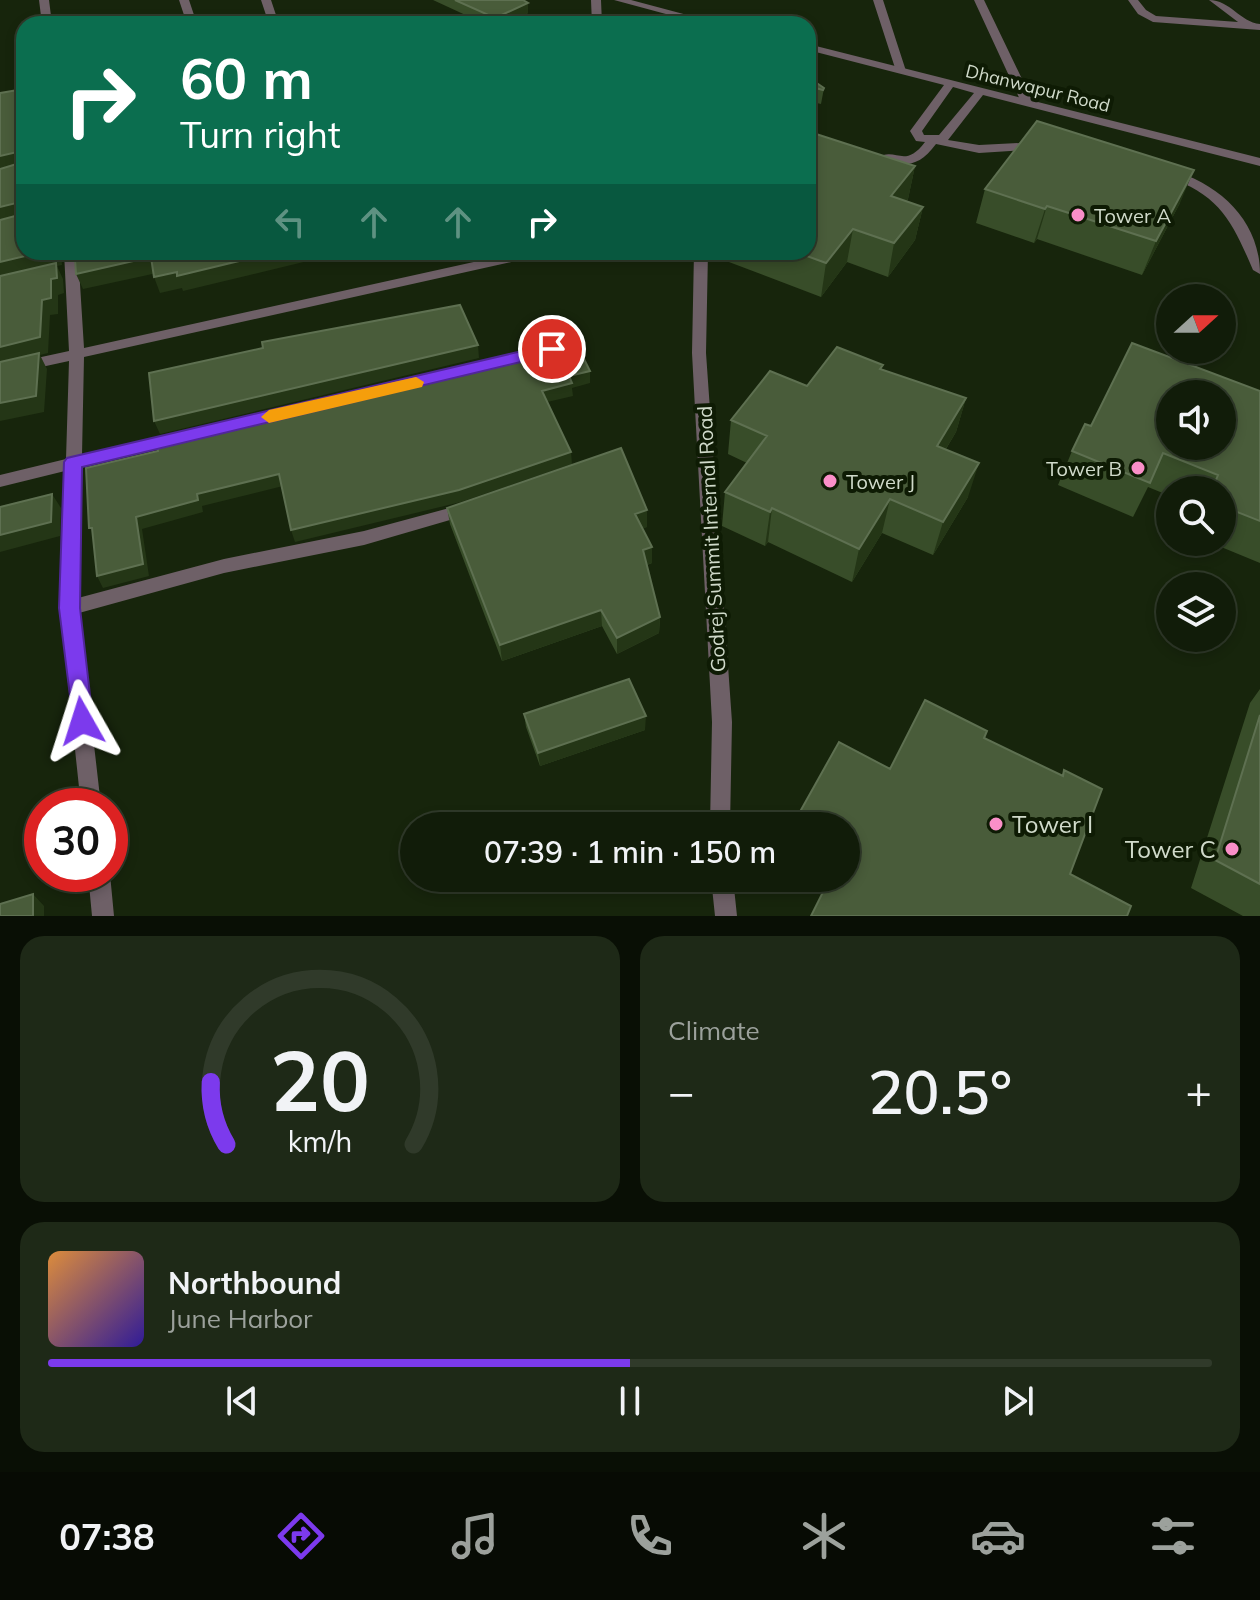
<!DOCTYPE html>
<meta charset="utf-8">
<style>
:root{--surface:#111c09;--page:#1e2917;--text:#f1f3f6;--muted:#9ca19c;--line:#303a2a;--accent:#7c3aed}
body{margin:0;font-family:Mulish,sans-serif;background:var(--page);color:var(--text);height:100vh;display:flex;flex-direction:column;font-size:30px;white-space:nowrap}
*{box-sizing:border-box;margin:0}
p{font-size:26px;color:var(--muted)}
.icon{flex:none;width:44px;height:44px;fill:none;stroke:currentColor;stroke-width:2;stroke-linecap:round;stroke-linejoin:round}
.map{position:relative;height:916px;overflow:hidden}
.sheet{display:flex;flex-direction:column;gap:20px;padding:20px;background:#090f05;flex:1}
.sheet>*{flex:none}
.top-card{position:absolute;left:16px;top:16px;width:800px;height:244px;border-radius:24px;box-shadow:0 4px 12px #0003,0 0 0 2px var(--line);background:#0b6e4f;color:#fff;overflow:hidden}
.needle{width:52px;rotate:69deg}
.buttons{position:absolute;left:1156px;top:284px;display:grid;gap:16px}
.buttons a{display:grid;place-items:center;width:80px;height:80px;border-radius:50%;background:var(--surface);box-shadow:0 4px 12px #0003,0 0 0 2px var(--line);font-size:40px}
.speed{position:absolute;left:24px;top:788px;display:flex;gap:16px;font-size:40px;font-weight:700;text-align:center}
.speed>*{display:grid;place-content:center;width:104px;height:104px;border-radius:50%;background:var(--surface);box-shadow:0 4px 12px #0003,0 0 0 2px var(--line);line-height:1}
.speed .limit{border:12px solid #d22;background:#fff;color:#111}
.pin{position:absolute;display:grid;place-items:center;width:68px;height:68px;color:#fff;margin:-34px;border:4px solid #fff;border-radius:50%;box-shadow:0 2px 8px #0007}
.me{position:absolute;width:88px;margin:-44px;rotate:354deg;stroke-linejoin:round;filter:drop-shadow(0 0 6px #0008)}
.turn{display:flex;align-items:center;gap:28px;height:168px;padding:0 32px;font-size:36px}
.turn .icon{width:104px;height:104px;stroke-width:2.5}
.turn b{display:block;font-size:56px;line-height:68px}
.lanes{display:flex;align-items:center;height:76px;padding:0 32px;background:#0003;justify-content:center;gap:40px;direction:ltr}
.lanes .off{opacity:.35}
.big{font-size:60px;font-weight:600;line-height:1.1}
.sheet .tile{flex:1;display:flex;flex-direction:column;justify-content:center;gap:12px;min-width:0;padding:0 28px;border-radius:24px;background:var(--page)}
.sheet .dial{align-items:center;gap:0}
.dial svg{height:208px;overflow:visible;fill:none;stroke:var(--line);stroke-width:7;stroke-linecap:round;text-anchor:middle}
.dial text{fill:var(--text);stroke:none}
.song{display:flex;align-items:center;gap:24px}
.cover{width:96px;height:96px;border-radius:12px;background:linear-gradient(135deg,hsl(30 70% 55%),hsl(250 70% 35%))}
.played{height:8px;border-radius:4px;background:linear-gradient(90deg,var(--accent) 50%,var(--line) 50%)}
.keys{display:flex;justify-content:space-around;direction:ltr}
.heat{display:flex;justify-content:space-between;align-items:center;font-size:44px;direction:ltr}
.sheet .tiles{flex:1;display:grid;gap:20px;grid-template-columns:1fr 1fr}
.tile:last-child{grid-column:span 2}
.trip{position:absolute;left:400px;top:812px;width:460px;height:80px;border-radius:40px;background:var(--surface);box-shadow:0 4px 12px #0003,0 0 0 2px var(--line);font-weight:600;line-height:80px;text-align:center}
.menu{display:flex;height:128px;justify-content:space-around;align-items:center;background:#070b04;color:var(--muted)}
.menu .icon{width:56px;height:56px}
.menu .on{color:var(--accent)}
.menu b{font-size:36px;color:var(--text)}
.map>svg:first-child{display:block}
</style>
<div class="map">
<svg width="1260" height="916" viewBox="0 0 1260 916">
<rect width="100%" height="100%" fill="#17250c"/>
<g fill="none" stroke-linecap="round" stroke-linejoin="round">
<path fill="#6e6067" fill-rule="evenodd" d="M873,0H883L906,71L905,73L896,71Z
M974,0H984L1034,104L1032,106L1022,104Z
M1128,0H1138L1146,10L1156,16L1238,22L1209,0C1230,0 1240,22 1260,24V30L1153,22L1138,14Z"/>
<path fill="#6e6067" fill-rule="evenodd" d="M39,0H49L52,24H42Z
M179,0H189L197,24H187Z
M261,0H271L279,24H269Z
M591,0H601L602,24H592Z
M614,0H631L721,24H703Z
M808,44L1260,158V166L983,95L948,140L979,145L1039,142L1043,143V149L979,153L936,144C918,168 906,166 879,161L877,158C896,146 904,170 925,142L916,141L910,131L944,85L808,50ZM953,87L974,93L939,135H924L922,131Z
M1171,170C1220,184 1260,221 1260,274L1253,270C1232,221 1220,195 1167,177V171Z
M64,252H78L84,348L519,252H545L538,256L84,357L82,455L178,432L186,438L178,444L82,467L78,598L224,559L364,531L468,503L474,505L476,509L474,513L364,545L224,573L79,613L101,806H81L60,608L65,471L0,487V475L66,459L69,361L0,376V366L69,351Z
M694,252H708L706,353L732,722L730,826H710L712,722L692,353Z
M576,338L581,340L583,343L581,346L535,359L528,354L530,351Z
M88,874H110L114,916H92Z
M711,878H733L737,916H715Z"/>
</g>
<path fill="#384d29" d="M433,0H523L528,13L507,24H485Z
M808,77L824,88L821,104L808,101Z
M915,166L908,199L907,201L923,207L915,240L888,277L847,262L821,297L721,259L722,252H808Z
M985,189L1180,203L1142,275L1037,239L1034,243L976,223Z
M882,370L966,398L956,432L946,449L968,497L933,555L882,533L852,582L768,542L765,546L722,526L725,492L747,463L728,454L731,420L807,386Z
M1260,391V563L1209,542H1222V490H1170V496L1148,487L1133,517L1058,485L1072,451L1091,426Z
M447,508L647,510V527L642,528L652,547V563L647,565L660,617L659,633L617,654L602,626L502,661L450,524Z
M1260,689V916H1243L1191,888L1250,703Z
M925,700L987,731L984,738L1062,775L1064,770L1102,789L1070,874L1131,906L1127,916H811L827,884L817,878H846V826H792L839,742L890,769Z
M524,714L645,730L540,766L526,727Z"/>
<path fill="#243616" d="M528,3V13L507,24H496L495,18Z
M17,152L23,167L0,173V156Z
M915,166L908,199L884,230L891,196Z
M1194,170L1180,203L1142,275L1156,241Z
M16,203L23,218L0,225V207Z
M1047,206L1037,239L1034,243L1045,209Z
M923,207L915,240L888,277L894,243Z
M853,229L847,262L821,297L826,263Z
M42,252H61L62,265L57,266L63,279L64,293L58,295V314L50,315L48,353L40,355L47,369L44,412L0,421V262Z
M77,252H116L81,260Z
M276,252H345L183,291L182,288L160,293L154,277Z
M151,257L157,273L83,289L76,274Z
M478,345L479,358L160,434L154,421Z
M590,371V383L572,388L573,396L543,403L542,391L569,376Z
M966,398L956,432L927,480L937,446Z
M571,452L572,464L461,502L295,542L291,530Z
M979,463L968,497L933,555L943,522Z
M279,474L283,486L202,506L203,512L142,529L149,576L103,588L97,576L136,517L197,494Z
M52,494L61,508L60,536L0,552V535Z
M890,499L882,533L852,582L859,549Z
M772,508L768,542L765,546L770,512Z
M647,510V527L635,530V514Z
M652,547V563L643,566V550Z
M601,610L602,626L502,661L500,645Z
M660,617L659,633L617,654V638Z
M646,716L645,730L540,766L538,753Z
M33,894L44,906V916H33Z"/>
<path fill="#495c3a" stroke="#5e7051" stroke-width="2" fill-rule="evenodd" d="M455,0H523L528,3L495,18Z
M354,18L356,24H320Z
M808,77L824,88L823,90L808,86Z
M24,89V252H42L0,262V220L19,215L20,206L16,203L0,207V169L20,163V155L17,152L0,156V93Z
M1037,121L1194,170L1156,241L1047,206L1045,209L985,189Z
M813,133L915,166L891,196L923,207L894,243L853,229L826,263L796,252H808V138Z
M105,252H276L177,276V272L154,277L151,257L76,274L75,259Z
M56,263L57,278L51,279V298L42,300L40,337L0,347V276Z
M460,305L478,345L154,421L149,373L263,348L262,342Z
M1132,343L1260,391V521L1222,506V490H1212L1218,475L1163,453L1150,483L1072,451L1085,424L1091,426ZM1170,394H1222V446H1170Z
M577,345L590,371L569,376L572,383L542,391L571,452L459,490L291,530L279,474L197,494L198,500L136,517L143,564L97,576L92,528H89L86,468L158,451L157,439L554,347L556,350Z
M837,347L883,365L880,369L966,398L937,446L979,463L943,522L890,499L859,549L772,508L770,512L725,492L767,436L731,420L770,371L807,386Z
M39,353L36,396L0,403V362Z
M621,448L647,510L635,514L652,547L643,550L660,617L617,638L601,610L500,645L447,508Z
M52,494L51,522L0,535V507Z
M629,679L646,716L538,753L524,714Z
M925,700L987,731L984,738L1063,776L1064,770L1102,789L1070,874L1131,906L1127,916H811L830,878H846V826H792L839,742L890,769Z
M1260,715V884L1215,860Z
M33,894V916H0V904Z"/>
<path fill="#7c3aed" stroke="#51269a" stroke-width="2" d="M552,344L561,349L558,353L82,467L80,608L93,721L90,728L82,731L74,728L59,608L64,462L67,458Z"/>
<path fill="#f59e0b" d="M416,377L424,382L422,387L269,423L261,417L269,410Z"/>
<g fill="#fa8fc8" stroke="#0e1b04" stroke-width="3">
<circle cx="1078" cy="215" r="8"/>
<circle cx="1138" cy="468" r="8"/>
<circle cx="830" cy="481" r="8"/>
<circle cx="996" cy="824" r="8"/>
<circle cx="1232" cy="849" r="8"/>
</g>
<g text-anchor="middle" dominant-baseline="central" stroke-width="8" stroke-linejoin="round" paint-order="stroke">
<g font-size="18" fill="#d0daca" stroke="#0e1b04">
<text transform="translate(1038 88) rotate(14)">Dhanwapur Road</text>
</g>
<g font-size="20" fill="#d0daca" stroke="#0e1b04" text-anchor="start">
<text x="1094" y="215">Tower A</text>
<text x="1122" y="468" text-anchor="end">Tower B</text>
<text x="846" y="481">Tower J</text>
</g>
<g font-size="20" fill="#d0daca" stroke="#0e1b04">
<text transform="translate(711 539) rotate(-93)">Godrej Summit Internal Road</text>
</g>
<g font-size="24" fill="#d0daca" stroke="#0e1b04" text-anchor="start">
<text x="1012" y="824">Tower I</text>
<text x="1216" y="849" text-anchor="end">Tower C</text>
</g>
</g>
</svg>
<div class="buttons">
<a><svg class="needle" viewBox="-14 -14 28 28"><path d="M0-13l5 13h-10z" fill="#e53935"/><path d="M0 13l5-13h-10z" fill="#9ca19c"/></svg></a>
<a><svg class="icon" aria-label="sound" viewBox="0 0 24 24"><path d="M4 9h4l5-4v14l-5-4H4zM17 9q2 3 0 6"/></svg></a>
<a><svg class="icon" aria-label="search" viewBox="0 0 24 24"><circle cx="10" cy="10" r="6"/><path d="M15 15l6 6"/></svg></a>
<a><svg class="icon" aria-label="layers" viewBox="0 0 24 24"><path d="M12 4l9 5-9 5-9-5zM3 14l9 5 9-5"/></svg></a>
</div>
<div class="speed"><div class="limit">30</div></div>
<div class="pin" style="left:552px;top:349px;background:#d93025"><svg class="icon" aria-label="arrive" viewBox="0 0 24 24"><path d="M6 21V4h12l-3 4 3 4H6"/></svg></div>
<svg class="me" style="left:82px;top:721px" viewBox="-20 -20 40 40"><path d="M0-17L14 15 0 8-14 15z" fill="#7c3aed" stroke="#fff" stroke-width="4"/></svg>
<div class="trip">07:39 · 1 min · 150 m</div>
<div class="top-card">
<div class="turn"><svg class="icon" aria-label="right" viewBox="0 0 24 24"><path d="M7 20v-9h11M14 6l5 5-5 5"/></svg><div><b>60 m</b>Turn right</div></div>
<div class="lanes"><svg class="icon off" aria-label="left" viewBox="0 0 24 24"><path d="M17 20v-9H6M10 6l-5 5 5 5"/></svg><svg class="icon off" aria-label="ahead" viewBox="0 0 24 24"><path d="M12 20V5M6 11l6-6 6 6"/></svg><svg class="icon off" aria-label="ahead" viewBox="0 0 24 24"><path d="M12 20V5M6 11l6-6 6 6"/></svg><svg class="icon" aria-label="right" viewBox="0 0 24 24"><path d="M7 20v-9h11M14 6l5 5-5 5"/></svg></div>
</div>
</div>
<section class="sheet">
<div class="tiles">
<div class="tile dial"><svg viewBox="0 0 100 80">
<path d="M14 69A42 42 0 1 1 86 69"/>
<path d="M14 69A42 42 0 0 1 8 45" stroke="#7c3aed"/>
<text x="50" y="56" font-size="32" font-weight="700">20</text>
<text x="50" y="72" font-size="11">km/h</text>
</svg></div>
<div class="tile"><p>Climate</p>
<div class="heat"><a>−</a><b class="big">20.5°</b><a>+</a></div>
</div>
<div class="tile">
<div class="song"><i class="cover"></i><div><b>Northbound</b><p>June Harbor</p></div></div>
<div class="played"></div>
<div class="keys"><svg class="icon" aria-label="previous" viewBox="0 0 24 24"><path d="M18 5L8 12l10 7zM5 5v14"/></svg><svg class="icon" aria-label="pause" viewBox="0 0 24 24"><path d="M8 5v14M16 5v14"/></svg><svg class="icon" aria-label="next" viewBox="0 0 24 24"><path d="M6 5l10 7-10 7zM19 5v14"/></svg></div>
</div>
</div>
</section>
<nav class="menu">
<b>07:38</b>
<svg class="icon on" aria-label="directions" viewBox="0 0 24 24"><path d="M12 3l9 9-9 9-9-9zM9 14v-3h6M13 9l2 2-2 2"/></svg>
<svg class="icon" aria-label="music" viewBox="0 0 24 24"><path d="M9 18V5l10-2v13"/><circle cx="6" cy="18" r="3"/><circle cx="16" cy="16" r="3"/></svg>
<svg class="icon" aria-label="phone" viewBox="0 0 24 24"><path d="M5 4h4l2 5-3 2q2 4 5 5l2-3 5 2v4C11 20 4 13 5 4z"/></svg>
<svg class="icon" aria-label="climate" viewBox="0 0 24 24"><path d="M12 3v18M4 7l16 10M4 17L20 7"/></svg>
<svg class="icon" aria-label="car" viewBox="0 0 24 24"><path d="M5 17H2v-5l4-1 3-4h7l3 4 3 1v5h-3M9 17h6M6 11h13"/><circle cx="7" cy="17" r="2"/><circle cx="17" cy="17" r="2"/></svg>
<svg class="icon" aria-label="filters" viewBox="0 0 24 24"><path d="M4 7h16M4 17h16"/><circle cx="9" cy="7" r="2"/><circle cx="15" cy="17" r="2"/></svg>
</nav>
